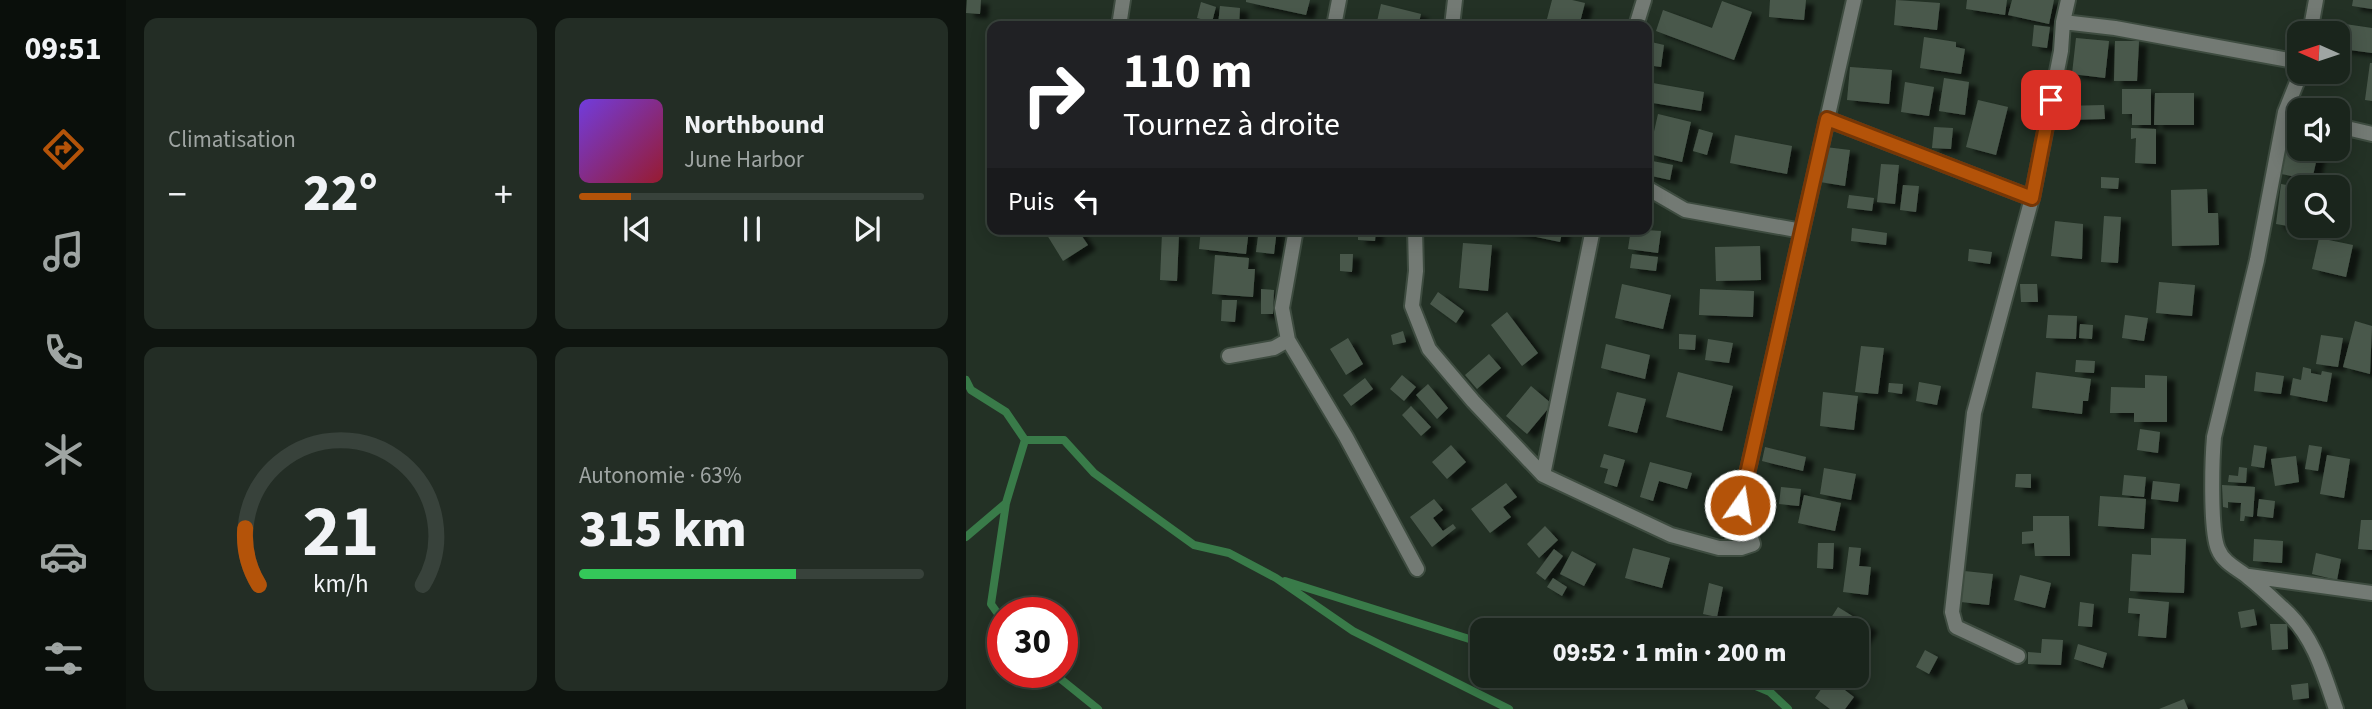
<!DOCTYPE html>
<html lang="fr">
<meta charset="utf-8">
<style>
:root{--surface:#1a251c;--page:#232d25;--text:#f1f3f6;--muted:#9fa5a3;--line:#38423b;--accent:#b45309}
body{margin:0;font-family:"Source Sans 3",sans-serif;background:var(--page);color:var(--text);height:100vh;display:flex;flex-direction:column;font-size:26px;white-space:nowrap}
*{box-sizing:border-box;margin:0}
p{font-size:23px;color:var(--muted)}
.icon{flex:none;width:38px;height:38px;fill:none;stroke:currentColor;stroke-width:2;stroke-linecap:round;stroke-linejoin:round}
.map{position:relative;flex:1;overflow:hidden}
.side{display:flex;flex-direction:column;gap:18px;padding:18px;background:#0e140f;width:840px}
.side>*{flex:none}
.top-card{position:absolute;left:21px;top:21px;width:665px;height:214px;border-radius:14px;box-shadow:0 4px 18px #0003,0 0 0 2px var(--line);background:#202124;color:#fff;overflow:hidden}
.needle{width:46px;rotate:273deg}
.buttons{position:absolute;left:1321px;top:21px;display:grid;gap:14px}
.buttons a{display:grid;place-items:center;width:63px;height:63px;border-radius:14px;background:var(--surface);box-shadow:0 4px 18px #0003,0 0 0 2px var(--line);font-size:35px}
.speed{position:absolute;left:21px;top:597px;display:flex;gap:14px;font-size:35px;font-weight:700;text-align:center}
.speed>*{display:grid;place-content:center;width:91px;height:91px;border-radius:50%;background:var(--surface);box-shadow:0 4px 18px #0003,0 0 0 2px var(--line);line-height:1}
.speed .limit{border:10px solid #d22;background:#fff;color:#111}
.pin{position:absolute;display:grid;place-items:center;width:60px;height:60px;color:#fff;margin:-30px;border-radius:14px;box-shadow:0 4px 10px #0006}
.me{position:absolute;width:77px;margin:-38px;rotate:13deg;stroke-linejoin:round;filter:drop-shadow(0 0 5px #0008)}
.turn{display:flex;align-items:center;gap:24px;height:147px;padding:0 21px;font-size:32px}
.turn .icon{width:91px;height:91px;stroke-width:2.5}
.turn b{display:block;font-size:49px;line-height:60px}
.then{display:flex;align-items:center;height:66px;padding:0 21px;background:#0003;gap:14px;font-size:26px}
.big{font-size:52px;font-weight:800;line-height:1.1}
.side .card{flex:1;display:flex;flex-direction:column;justify-content:center;gap:10px;min-width:0;padding:0 24px;border-radius:14px;background:var(--page)}
.side .dial{align-items:center;gap:0}
.dial svg{height:182px;overflow:visible;fill:none;stroke:var(--line);stroke-width:7;stroke-linecap:round;text-anchor:middle}
.dial text{fill:var(--text);stroke:none}
.song{display:flex;align-items:center;gap:21px}
.cover{width:84px;height:84px;border-radius:10px;background:linear-gradient(135deg,hsl(260 70% 55%),hsl(350 70% 35%))}
.played{height:7px;border-radius:4px;background:linear-gradient(90deg,var(--accent) 15%,var(--line) 15%)}
.keys{display:flex;justify-content:space-around;direction:ltr}
.heat{display:flex;justify-content:space-between;align-items:center;font-size:38px;direction:ltr}
.charge{height:10px;border-radius:5px;background:linear-gradient(90deg,#34c759 63%,var(--line) 0)}
.side .tiles{flex:1;display:grid;gap:18px;grid-template-columns:repeat(2,1fr)}
.trip{position:absolute;left:504px;top:618px;width:399px;height:70px;border-radius:14px;background:var(--surface);box-shadow:0 4px 18px #0003,0 0 0 2px var(--line);font-weight:800;line-height:70px;text-align:center}
main{display:flex;flex:1;min-height:0}
.tabs{display:flex;flex-direction:column;width:126px;justify-content:space-around;align-items:center;background:#0a0f0b;color:var(--muted)}
.tabs .icon{width:49px;height:49px}
.tabs .on{color:var(--accent)}
.tabs b{font-size:32px;color:var(--text)}
.map>svg:first-child{display:block}
</style>
<main>
<nav class="tabs">
<b>09:51</b>
<svg class="icon on" aria-label="directions" viewBox="0 0 24 24"><path d="M12 3l9 9-9 9-9-9zM9 14v-3h6M13 9l2 2-2 2"/></svg>
<svg class="icon" aria-label="music" viewBox="0 0 24 24"><path d="M9 18V5l10-2v13"/><circle cx="6" cy="18" r="3"/><circle cx="16" cy="16" r="3"/></svg>
<svg class="icon" aria-label="phone" viewBox="0 0 24 24"><path d="M5 4h4l2 5-3 2q2 4 5 5l2-3 5 2v4C11 20 4 13 5 4z"/></svg>
<svg class="icon" aria-label="climate" viewBox="0 0 24 24"><path d="M12 3v18M4 7l16 10M4 17L20 7"/></svg>
<svg class="icon" aria-label="car" viewBox="0 0 24 24"><path d="M5 17H2v-5l4-1 3-4h7l3 4 3 1v5h-3M9 17h6M6 11h13"/><circle cx="7" cy="17" r="2"/><circle cx="17" cy="17" r="2"/></svg>
<svg class="icon" aria-label="filters" viewBox="0 0 24 24"><path d="M4 7h16M4 17h16"/><circle cx="9" cy="7" r="2"/><circle cx="15" cy="17" r="2"/></svg>
</nav>
<section class="side">
<div class="tiles">
<div class="card"><p>Climatisation</p>
<div class="heat"><a>−</a><b class="big">22°</b><a>+</a></div>
</div>
<div class="card">
<div class="song"><i class="cover"></i><div><b>Northbound</b><p>June Harbor</p></div></div>
<div class="played"></div>
<div class="keys"><svg class="icon" aria-label="previous" viewBox="0 0 24 24"><path d="M18 5L8 12l10 7zM5 5v14"/></svg><svg class="icon" aria-label="pause" viewBox="0 0 24 24"><path d="M8 5v14M16 5v14"/></svg><svg class="icon" aria-label="next" viewBox="0 0 24 24"><path d="M6 5l10 7-10 7zM19 5v14"/></svg></div>
</div>
<div class="card dial"><svg viewBox="0 0 100 80">
<path d="M14 69A42 42 0 1 1 86 69"/>
<path d="M14 69A42 42 0 0 1 8 44" stroke="#b45309"/>
<text x="50" y="56" font-size="32" font-weight="700">21</text>
<text x="50" y="72" font-size="11">km/h</text>
</svg></div>
<div class="card"><p>Autonomie · 63%</p><b class="big">315 km</b><div class="charge"></div></div>
</div>
</section>
<div class="map">
<svg width="1406" height="709" viewBox="0 0 1406 709">
<defs>
<filter id="shadow"><feDropShadow dx="8" dy="4.5" stdDeviation="2" flood-color="#0009"/></filter>
</defs>
<rect width="100%" height="100%" fill="#233125"/>
<g fill="none" stroke-linecap="round" stroke-linejoin="round">
<path stroke="#397b49" stroke-width="8" d="M0,380L5,390L40,412L59,440H98L128,473L228,545L263,553L310,578L387,631L543,709
M0,537L40,503
M319,581L516,643
M37,621L25,604L40,503L59,440
M86,672L132,709
M766,676L804,692L822,709"/>
</g>
<path fill="#4a594c" filter="url(#shadow)" d="M1,0H15L14,14L0,13Z
M280,0H344L340,15L280,2Z
M586,0H606L619,3L613,26L581,19Z
M804,0H840L838,20L803,17Z
M930,0L974,3L971,30L928,25Z
M1001,0H1041L1039,15L1000,9Z
M1046,0H1088L1083,24L1042,15Z
M1387,0H1406V9L1386,6Z
M756,1L786,12L768,60L690,31L697,10L746,28Z
M235,2L250,7L246,22L231,18Z
M415,4L455,14L452,26H410Z
M254,6L274,8L273,26L252,25Z
M1379,24L1406,28V53L1376,49Z
M1068,25L1084,27L1081,48L1066,46Z
M958,37L990,42V47L999,49L995,74L954,68Z
M1110,38L1143,41L1139,78L1106,74Z
M681,41L698,45L695,67L681,65Z
M1149,41H1173L1171,81H1148Z
M1404,63H1406V101L1399,100Z
M884,67L926,70L923,104L881,100Z
M978,78L1003,82L999,115L973,111Z
M681,82L738,92L735,111L681,102Z
M939,82L968,87L963,116L935,112Z
M1156,89H1185V125H1166V114H1156Z
M1189,93H1228V125H1188Z
M1012,100L1042,107L1030,155L1000,147Z
M1138,105L1139,119L1100,120L1099,106Z
M692,114L725,122L716,162L683,154Z
M1326,123L1334,125V149H1353L1346,180L1315,174Z
M968,127L987,128L985,149L966,148Z
M1165,128L1190,129V164L1169,163L1170,138L1165,139Z
M733,129L747,133L741,155L727,151Z
M769,135L826,146L821,174L764,163Z
M859,147L884,150L879,186L854,182Z
M681,160L707,165L704,180L681,175Z
M915,164L933,165L929,204L911,202Z
M1135,177L1153,178L1152,189L1135,188Z
M1315,184L1332,187L1327,227L1310,224Z
M937,185L953,186L950,212L934,210Z
M1241,189L1242,213H1252L1253,245L1206,246L1205,190Z
M883,195L908,198L906,211L881,208Z
M1138,216L1155,217L1152,263L1135,262Z
M1089,221L1117,224L1116,259L1085,256Z
M886,228L921,233L920,245L885,241Z
M90,229H111L122,245L97,261L81,235Z
M235,229H283L280,254L233,249Z
M293,229H311L308,254L290,252Z
M392,229H410L409,241L392,240Z
M532,229H597L594,242Z
M665,229L695,231L692,253L662,249Z
M196,233L213,234L211,281L194,280Z
M1353,238L1387,245L1380,277L1346,269Z
M497,243L526,245L522,291L493,288Z
M794,246L795,280L750,281L749,247Z
M1003,249L1026,252L1024,264L1002,261Z
M374,254H387L386,272L374,271Z
M666,254L692,257L690,271L664,268Z
M249,255L283,258L282,269H289L287,297L246,294Z
M1193,282L1229,285L1226,316L1190,313Z
M656,284L705,295L697,329L649,318Z
M1054,284H1071L1072,302H1055Z
M295,289L308,290L307,314H295Z
M734,289L788,291L787,317L733,315Z
M472,292L498,311L490,323L464,304Z
M256,300H271L269,322L255,321Z
M541,312L572,353L556,366L525,325Z
M1082,315L1111,316L1110,339L1080,338Z
M1159,315L1182,318L1178,341L1156,338Z
M1389,321L1406,326L1404,374L1377,367Z
M1114,324L1127,325L1126,339L1113,338Z
M437,331L440,342L427,345L425,335Z
M713,334L730,335L729,350L713,349Z
M1355,335L1377,338L1372,367L1350,364Z
M382,338L397,364L380,375L364,349Z
M742,339L767,343L763,363L739,360Z
M640,344L684,355L679,379L635,368Z
M895,346L918,348L912,394L889,392Z
M523,354L535,368L511,389L499,375Z
M1110,360L1129,361L1128,373L1109,372Z
M1337,367L1345,369V373L1355,375L1356,371L1366,373L1361,402L1324,395L1327,378L1335,380Z
M712,372L767,386L756,431L700,417Z
M1070,372L1125,379L1122,401H1117L1116,414L1066,408Z
M1290,372L1318,376L1315,394L1288,391Z
M436,375L450,387L438,401L424,389Z
M1179,375L1201,376V422H1168V413H1144L1145,387L1179,388Z
M399,378L407,389L385,406L377,395Z
M953,382L975,386L971,405L950,401Z
M923,383L937,384L936,394L922,392Z
M462,384L482,408L471,419L450,395Z
M565,386L586,404L561,434L540,416Z
M651,392L680,399L671,433L642,426Z
M857,392L892,396L888,430L854,426Z
M445,406L465,427L455,436L436,415Z
M1174,429L1194,432L1192,453L1171,450Z
M485,445L500,462L481,479L466,462Z
M1288,445L1301,447L1298,468L1285,466Z
M1343,445L1356,447L1352,471L1339,469Z
M799,447L840,457L837,471L796,461Z
M638,454L659,460L651,487L638,483L642,469L634,467Z
M1361,455L1384,459L1378,498L1354,494Z
M1330,456L1333,482L1309,486L1305,459Z
M684,462L726,473L721,489L693,481L687,501L674,497Z
M1273,467L1281,468L1280,483L1262,482L1263,475L1272,476Z
M858,468L890,474L885,500L854,494Z
M1050,474H1065V488L1049,487Z
M1158,475L1180,477L1178,497L1156,495Z
M1187,481L1214,484L1212,502L1185,499Z
M540,483L551,497L537,507L545,517L524,533L505,509Z
M1256,485L1289,487L1287,517L1279,516L1278,521H1274L1275,503L1262,502V508L1257,507Z
M815,487L835,489L833,506L813,504Z
M838,495L875,503L869,531L832,523Z
M1134,496L1180,499L1178,529L1132,526Z
M468,499L477,510L467,518L477,531L487,524L490,528L466,547L444,517Z
M1293,499L1309,501L1307,518L1291,516Z
M1067,516H1103L1104,556H1069L1068,543L1056,544V532L1067,531Z
M1395,520H1406V550L1392,549Z
M579,526L592,540L573,558L561,544Z
M1185,538L1220,539L1218,593L1164,591L1166,554L1185,555Z
M1288,539L1317,541L1316,563L1287,561Z
M852,543H868L867,569L851,568Z
M883,547L895,548L893,566L905,567L902,595L877,592Z
M667,548L704,558L696,588L659,578Z
M588,549L597,556L579,580L570,573Z
M606,551L630,564L618,586L594,574Z
M1350,553L1375,559L1371,580L1346,574Z
M998,571L1027,574L1023,605L995,602Z
M1054,575L1085,583L1079,608L1048,600Z
M587,578L601,587L596,596L581,587Z
M743,583L757,587L751,617L737,614Z
M1163,598L1203,602L1200,638L1172,636L1174,614L1162,613Z
M1114,602L1128,604L1126,627L1112,626Z
M872,607L904,627L895,641L891,638V630H877L863,621Z
M1288,609L1291,625L1275,628L1272,612Z
M1304,624H1321L1322,649L1306,650Z
M1076,639L1097,640L1095,665L1062,664V652L1075,653Z
M1112,644L1141,653L1137,668L1108,659Z
M959,650L972,657L963,674L950,667Z
M863,678L888,697L879,709H864L849,698Z
M1342,683L1343,698L1327,700L1325,685Z
M1218,699L1222,709H1193Z"/>
<g fill="none" stroke-linecap="round" stroke-linejoin="round">
<defs>
<path id="minor" d="M1097,22L1102,0
M153,26L157,0
M368,26L373,0
M486,26L489,0
M670,26L678,0
M1344,33L1350,0
M1335,72L1319,112L1291,260L1248,437C1246,460 1244,530 1252,549C1258,564 1273,569 1283,578C1297,589 1310,602 1323,614C1349,640 1358,675 1370,709
M1319,112L1334,116
M861,119L1066,198
M1372,126L1406,134
M681,188L719,210L836,231
M449,229L450,271L446,306L463,349L507,401L577,475L705,535L753,548H775L787,544L774,505L888,0
M322,340L380,437L451,569
M263,356L308,348L322,340L316,308L330,229
M577,475L627,229
M1283,576L1406,593
M1052,656L990,627L986,612L1008,413L1066,198L1095,51L1097,22L1149,28L1334,62"/>
</defs>
<use href="#minor" stroke="#3e4c40" stroke-width="18"/>
<use href="#minor" stroke="#737a74" stroke-width="14"/>
</g>
<g fill="none" stroke-linecap="round" stroke-linejoin="round">
<defs>
<path id="route" d="M774,505L861,119L1066,198L1085,100"/>
</defs>
<use href="#route" stroke="#753606" stroke-width="18"/>
<use href="#route" stroke="#b45309" stroke-width="12"/>
</g>
</svg>
<div class="buttons">
<a><svg class="needle" viewBox="-14 -14 28 28"><path d="M0-13l5 13h-10z" fill="#e53935"/><path d="M0 13l5-13h-10z" fill="#9fa5a3"/></svg></a>
<a><svg class="icon" aria-label="sound" viewBox="0 0 24 24"><path d="M4 9h4l5-4v14l-5-4H4zM17 9q2 3 0 6"/></svg></a>
<a><svg class="icon" aria-label="search" viewBox="0 0 24 24"><circle cx="10" cy="10" r="6"/><path d="M15 15l6 6"/></svg></a>
</div>
<div class="speed"><div class="limit">30</div></div>
<div class="pin" style="left:1085px;top:100px;background:#d93025"><svg class="icon" aria-label="arrive" viewBox="0 0 24 24"><path d="M6 21V4h12l-3 4 3 4H6"/></svg></div>
<svg class="me" style="left:774px;top:505px" viewBox="-20 -20 40 40"><circle r="17" fill="#b45309" stroke="#fff" stroke-width="3"/><path d="M0-11L8 9 0 5-8 9z" fill="#fff"/></svg>
<div class="trip">09:52 · 1 min · 200 m</div>
<div class="top-card">
<div class="turn"><svg class="icon" aria-label="right" viewBox="0 0 24 24"><path d="M7 20v-9h11M14 6l5 5-5 5"/></svg><div><b>110 m</b>Tournez à droite</div></div>
<div class="then">Puis<svg class="icon" aria-label="left" viewBox="0 0 24 24"><path d="M17 20v-9H6M10 6l-5 5 5 5"/></svg></div>
</div>
</div>
</main>
